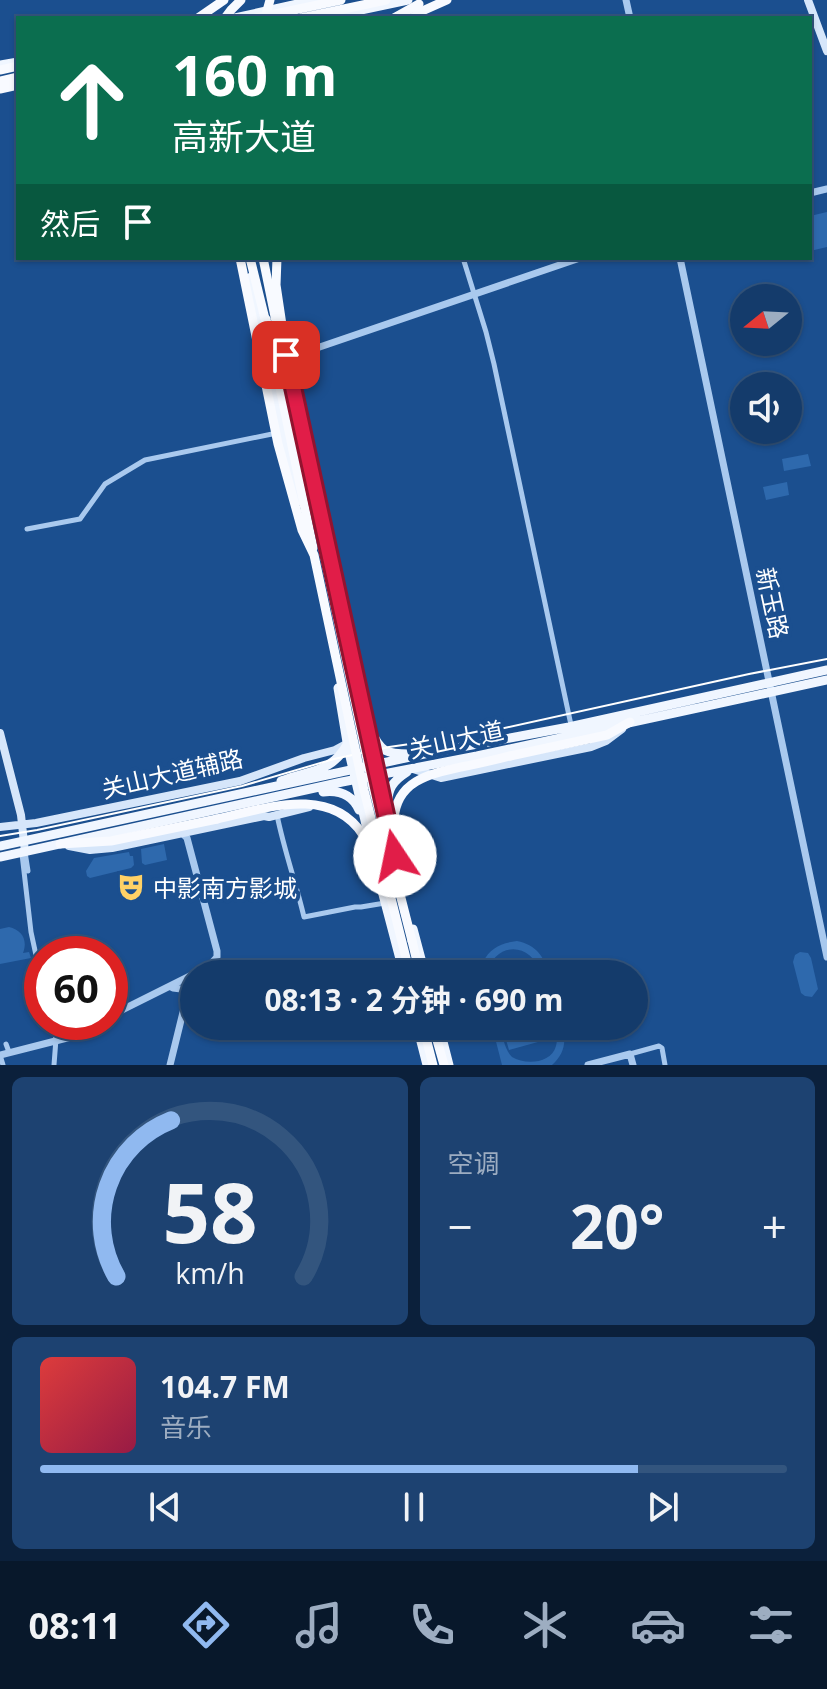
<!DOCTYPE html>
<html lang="zh">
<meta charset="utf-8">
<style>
:root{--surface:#143b6b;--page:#1d4271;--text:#f1f3f6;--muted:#9dadc1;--line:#33557e;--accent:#90b9f0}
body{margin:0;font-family:"Open Sans","Noto Sans SC",sans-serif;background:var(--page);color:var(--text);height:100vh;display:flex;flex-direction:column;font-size:30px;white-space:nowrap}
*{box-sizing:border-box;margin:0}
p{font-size:26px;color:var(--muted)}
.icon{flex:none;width:44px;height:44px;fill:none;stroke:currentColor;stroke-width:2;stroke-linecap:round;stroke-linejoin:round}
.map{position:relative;height:1065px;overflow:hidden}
.drawer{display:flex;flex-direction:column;gap:12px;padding:12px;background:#0b203b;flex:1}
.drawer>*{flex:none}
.hud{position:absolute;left:16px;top:16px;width:796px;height:244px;border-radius:0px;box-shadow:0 2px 6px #0004,0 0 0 2px var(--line);background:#0b6e4f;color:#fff;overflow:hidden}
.needle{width:52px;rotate:252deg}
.fabs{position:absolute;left:730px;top:284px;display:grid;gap:16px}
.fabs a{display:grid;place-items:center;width:72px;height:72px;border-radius:50%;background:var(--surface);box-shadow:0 2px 6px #0004,0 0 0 2px var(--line);font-size:40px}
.speed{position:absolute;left:24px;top:936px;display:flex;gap:16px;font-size:40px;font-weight:700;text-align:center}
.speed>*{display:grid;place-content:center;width:104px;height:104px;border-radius:50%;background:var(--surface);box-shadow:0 2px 6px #0004,0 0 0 2px var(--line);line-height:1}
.speed .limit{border:12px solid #d22;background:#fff;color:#111}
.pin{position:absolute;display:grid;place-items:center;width:68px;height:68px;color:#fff;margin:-34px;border-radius:16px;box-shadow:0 4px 12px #0006}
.me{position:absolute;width:88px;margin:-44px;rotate:349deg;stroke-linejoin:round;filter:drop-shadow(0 0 6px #0008)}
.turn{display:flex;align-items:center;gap:28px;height:168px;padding:0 24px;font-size:36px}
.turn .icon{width:104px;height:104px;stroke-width:2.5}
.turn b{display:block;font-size:56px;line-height:68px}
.then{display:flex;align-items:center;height:76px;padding:0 24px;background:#0003;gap:16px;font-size:30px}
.big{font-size:60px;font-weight:700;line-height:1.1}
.drawer .tile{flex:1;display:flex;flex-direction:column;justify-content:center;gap:12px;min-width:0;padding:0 28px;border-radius:12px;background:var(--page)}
.drawer .dial{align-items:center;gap:0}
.dial svg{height:208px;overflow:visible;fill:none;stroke:var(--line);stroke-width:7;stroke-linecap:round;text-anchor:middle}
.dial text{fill:var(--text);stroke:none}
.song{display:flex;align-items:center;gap:24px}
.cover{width:96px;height:96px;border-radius:12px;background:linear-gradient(135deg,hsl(0 70% 55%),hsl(340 70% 35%))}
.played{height:8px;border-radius:4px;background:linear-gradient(90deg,var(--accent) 80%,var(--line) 80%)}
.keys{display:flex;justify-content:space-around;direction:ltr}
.heat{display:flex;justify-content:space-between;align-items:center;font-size:44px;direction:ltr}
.drawer .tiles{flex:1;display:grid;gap:12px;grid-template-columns:1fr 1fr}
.tile:last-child{grid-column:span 2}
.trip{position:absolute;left:180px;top:960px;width:468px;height:80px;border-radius:40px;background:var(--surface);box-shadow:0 2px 6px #0004,0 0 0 2px var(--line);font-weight:700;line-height:80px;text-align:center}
.tab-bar{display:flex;height:128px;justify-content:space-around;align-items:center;background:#08182b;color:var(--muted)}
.tab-bar .icon{width:56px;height:56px}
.tab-bar .on{color:var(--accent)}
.tab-bar b{font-size:36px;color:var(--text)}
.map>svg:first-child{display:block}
</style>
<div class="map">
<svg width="827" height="1065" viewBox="0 0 827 1065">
<rect width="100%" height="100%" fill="#1b4f8f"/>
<path fill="#2e69ad" d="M827,212V247L810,251V216Z
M808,454L811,466L784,471L782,459Z
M787,482L789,495L766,500L763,487Z
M164,844L167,860L145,865L142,863L141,849Z
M129,852L130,856H133L134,865L131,868L90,878L87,876L86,871L94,858Z
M9,927C22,930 28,940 23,953L29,952L31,958L0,964V929Z
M517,941C536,945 544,956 549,974H541C532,941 494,941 487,974H478L475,965L483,962C490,948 501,943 517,941Z
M800,952L808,953L811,958L818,989L812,997L805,996L801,993L793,962L795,955Z
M536,963L539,974H493Z
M492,1026H500C503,1036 504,1049 512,1057C525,1065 551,1064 556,1046C558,1039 556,1033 555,1026H562C567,1042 564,1054 552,1065H502Z
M502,1026H553L556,1037L509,1050Z"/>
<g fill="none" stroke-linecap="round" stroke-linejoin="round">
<path stroke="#a9c9ee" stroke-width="5" d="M463,258L486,332L494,364L571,725
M27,529L80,519L105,484L145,460L277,433
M277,815C284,850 296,883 304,917L355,907H361L385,903
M25,852L28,871
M22,854L31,932L42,983
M53,1022L56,1039L54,1065
M6,1044L9,1052
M630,1054L659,1046L662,1048L665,1065
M0,1055L3,1065"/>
<path stroke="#a9c9ee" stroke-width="7" d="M626,0L630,18
M810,193L827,189
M680,258L827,957
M308,351L580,258
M173,988L181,989L184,993L183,1002
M110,1016L208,967L217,957V951L187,838L182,833
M0,1055L71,1037L104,1022
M170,1065L187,996L194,980
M588,1065L630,1054L633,1065"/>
<path stroke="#d6e6fa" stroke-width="8" d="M808,0L827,51
M0,733L21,815L25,852
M413,769L441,778L591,747L606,741L622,729
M0,827L36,823L240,781L304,758L335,750L348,743
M69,846L90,850L112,848L264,816L269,817L309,807"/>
<path stroke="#f0f6ff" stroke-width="9" d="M235,18L315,0
M323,18L408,0
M0,65L18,62
M251,277L267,361L298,501
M325,535L391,837
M338,688L348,748L371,846
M371,731C381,752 386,754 409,754
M281,781C311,769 331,774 348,743
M323,792C339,790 352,794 359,810
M388,805C387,789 393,781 407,772
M0,846L424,754L569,727L827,670
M0,857L342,782L477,756L827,680
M375,864L404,974
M413,929L425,974
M417,1026L427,1065
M439,1026L449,1065"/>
<path stroke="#f8faff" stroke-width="9" d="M198,18L224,0
M225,18L231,10L241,0
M412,18L420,12L447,0
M0,70L18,66
M0,81L18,77
M0,89L18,85
M263,258L281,346
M266,319L313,548
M510,756L607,735L630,722
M60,844L111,841L217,819
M412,941L420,974
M423,1026L433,1065
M433,1026L444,1065"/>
<path stroke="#fff" stroke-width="2" d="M0,836L37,830L242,786L334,759L389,747L473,735L749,674L827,659"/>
<path stroke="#f8faff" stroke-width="9" d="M256,18L341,0
M265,18L270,0
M301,18L386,0
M394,18L419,4
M240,258L278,444L302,530L314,555L364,790L410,974
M250,258L267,327
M277,258L276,285L295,412L306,468L373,788L412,941
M217,819C264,809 330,784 363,835C370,845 373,858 378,870
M402,882C399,862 393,841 394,820C396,781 429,774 461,767C477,764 493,760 510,756"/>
</g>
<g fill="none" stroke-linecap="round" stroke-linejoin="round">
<defs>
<path id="route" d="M286,355L395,856"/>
</defs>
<use href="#route" stroke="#92132f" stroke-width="20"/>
<use href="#route" stroke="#e11d48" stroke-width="14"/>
</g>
<defs>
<symbol id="theatre-bare" viewBox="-9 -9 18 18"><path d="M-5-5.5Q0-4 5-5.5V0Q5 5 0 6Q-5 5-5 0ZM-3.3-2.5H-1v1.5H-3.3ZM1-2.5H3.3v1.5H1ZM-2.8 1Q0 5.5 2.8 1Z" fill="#ffd166" stroke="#1b4f8f" stroke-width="2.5" paint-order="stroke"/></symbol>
</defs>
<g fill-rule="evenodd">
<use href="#theatre-bare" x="111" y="867" width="40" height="40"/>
</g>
<g text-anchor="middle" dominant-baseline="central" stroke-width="8" stroke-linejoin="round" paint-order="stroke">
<g font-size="24" fill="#fff" stroke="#1b4f8f">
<text transform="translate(773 603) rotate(78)">新玉路</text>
<text transform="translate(456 739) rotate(-12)">关山大道</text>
<text transform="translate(172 773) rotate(-13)">关山大道辅路</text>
</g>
<g font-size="24" fill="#fff" stroke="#1b4f8f" text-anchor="start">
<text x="153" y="887">中影南方影城</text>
</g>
</g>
</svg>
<div class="fabs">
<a><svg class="needle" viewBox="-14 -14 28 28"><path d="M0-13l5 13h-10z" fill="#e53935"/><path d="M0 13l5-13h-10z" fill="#9dadc1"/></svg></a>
<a><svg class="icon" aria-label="sound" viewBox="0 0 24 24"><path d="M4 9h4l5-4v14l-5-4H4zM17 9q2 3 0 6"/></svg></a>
</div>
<div class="speed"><div class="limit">60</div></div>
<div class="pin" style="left:286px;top:355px;background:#d93025"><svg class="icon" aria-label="arrive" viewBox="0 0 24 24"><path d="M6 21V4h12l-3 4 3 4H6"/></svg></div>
<svg class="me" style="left:395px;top:856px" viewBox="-20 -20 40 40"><circle r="19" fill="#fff"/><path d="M0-13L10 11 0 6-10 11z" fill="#e11d48"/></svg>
<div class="trip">08:13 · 2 分钟 · 690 m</div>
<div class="hud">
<div class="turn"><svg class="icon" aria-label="ahead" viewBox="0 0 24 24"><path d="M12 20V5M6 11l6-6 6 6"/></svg><div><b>160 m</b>高新大道</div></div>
<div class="then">然后<svg class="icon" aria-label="arrive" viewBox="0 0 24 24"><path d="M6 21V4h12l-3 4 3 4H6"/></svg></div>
</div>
</div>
<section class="drawer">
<div class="tiles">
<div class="tile dial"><svg viewBox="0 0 100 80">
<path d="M14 69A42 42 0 1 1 86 69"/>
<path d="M14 69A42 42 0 0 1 35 9" stroke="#90b9f0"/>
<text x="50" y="56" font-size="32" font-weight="700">58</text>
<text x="50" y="72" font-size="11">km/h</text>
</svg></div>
<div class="tile"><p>空调</p>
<div class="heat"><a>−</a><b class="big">20°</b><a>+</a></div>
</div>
<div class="tile">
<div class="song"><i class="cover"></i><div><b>104.7 FM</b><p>音乐</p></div></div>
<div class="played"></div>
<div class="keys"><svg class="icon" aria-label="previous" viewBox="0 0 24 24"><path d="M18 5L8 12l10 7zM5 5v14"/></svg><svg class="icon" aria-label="pause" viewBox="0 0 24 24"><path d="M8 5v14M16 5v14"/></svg><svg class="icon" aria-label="next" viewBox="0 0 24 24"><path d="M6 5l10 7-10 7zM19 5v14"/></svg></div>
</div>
</div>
</section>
<nav class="tab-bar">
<b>08:11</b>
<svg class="icon on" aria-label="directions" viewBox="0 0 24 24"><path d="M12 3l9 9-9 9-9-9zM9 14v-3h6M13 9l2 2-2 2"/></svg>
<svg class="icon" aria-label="music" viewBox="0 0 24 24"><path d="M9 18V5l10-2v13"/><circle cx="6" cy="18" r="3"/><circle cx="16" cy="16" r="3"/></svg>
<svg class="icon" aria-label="phone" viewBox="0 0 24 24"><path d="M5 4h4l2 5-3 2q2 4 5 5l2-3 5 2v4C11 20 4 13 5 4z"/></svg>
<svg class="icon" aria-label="climate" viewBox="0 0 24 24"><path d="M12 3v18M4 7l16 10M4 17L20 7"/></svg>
<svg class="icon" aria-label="car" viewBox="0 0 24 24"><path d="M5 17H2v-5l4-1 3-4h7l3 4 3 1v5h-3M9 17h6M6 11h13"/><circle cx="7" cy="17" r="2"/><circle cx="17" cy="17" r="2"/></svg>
<svg class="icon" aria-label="filters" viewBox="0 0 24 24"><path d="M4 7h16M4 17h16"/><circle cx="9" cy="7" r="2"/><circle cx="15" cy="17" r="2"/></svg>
</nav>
